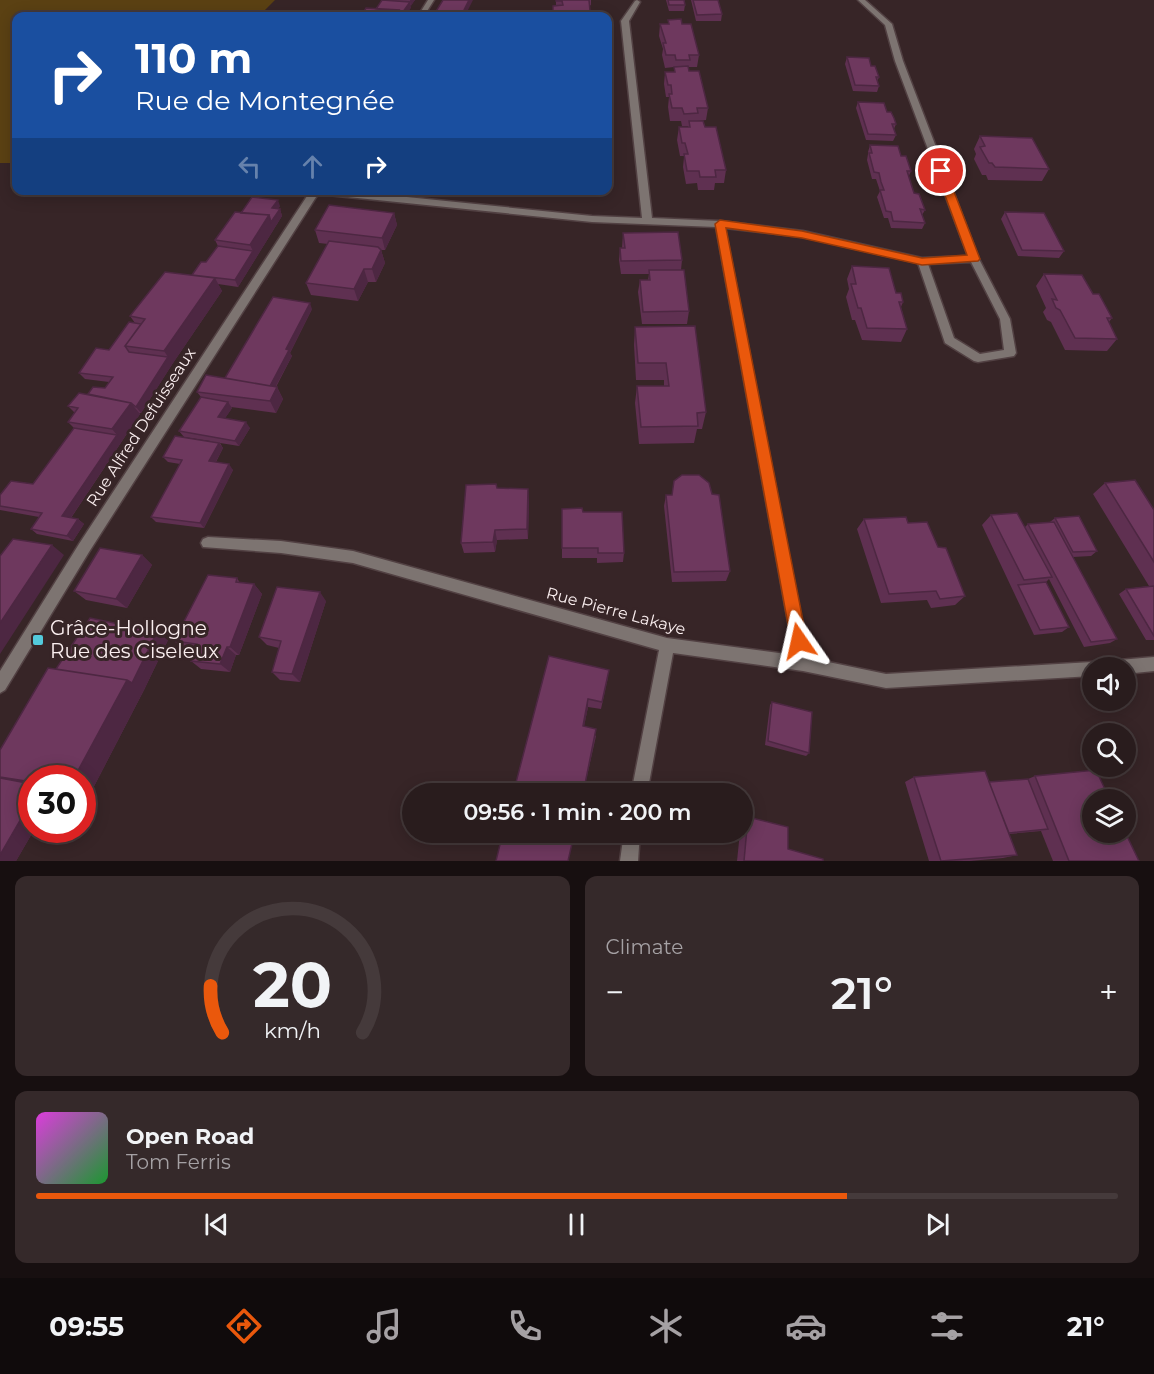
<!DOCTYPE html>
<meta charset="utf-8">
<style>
:root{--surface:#291c1d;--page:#35292a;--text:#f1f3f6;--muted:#a5a1a4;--line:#453a3b;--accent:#ea580c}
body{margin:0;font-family:Montserrat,sans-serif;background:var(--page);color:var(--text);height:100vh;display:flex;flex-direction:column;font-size:22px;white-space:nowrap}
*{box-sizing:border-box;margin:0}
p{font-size:20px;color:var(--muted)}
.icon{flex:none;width:33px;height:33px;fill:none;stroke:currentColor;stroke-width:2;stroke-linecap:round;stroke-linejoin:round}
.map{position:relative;height:861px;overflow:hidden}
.drawer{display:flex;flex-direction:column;gap:15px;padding:15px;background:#170f10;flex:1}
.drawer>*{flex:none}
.banner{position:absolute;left:12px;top:12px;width:600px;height:183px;border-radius:12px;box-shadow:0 3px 15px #0003,0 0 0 2px var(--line);background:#1a4fa0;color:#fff;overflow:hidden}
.fabs{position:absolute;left:1082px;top:657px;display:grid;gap:12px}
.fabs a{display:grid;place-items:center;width:54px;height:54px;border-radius:50%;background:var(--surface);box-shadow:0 3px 15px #0003,0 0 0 2px var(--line);font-size:30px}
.speed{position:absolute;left:18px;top:765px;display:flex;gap:12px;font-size:30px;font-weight:700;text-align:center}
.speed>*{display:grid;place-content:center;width:78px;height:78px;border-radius:50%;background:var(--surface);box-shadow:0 3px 15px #0003,0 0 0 2px var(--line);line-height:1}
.speed .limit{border:9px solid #d22;background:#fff;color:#111}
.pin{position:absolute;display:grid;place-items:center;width:51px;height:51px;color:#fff;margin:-26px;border:3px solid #fff;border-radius:50%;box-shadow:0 2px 6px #0007}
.me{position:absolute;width:66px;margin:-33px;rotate:349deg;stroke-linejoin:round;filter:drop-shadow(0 0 4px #0008)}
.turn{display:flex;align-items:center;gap:21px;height:126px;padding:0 24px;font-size:27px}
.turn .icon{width:78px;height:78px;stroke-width:2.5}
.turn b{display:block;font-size:42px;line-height:51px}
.lanes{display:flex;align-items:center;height:57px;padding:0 24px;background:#0003;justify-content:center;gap:30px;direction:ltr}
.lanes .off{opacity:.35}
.big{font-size:45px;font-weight:600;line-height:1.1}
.drawer .tile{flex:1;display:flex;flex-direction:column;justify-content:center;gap:9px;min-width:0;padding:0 21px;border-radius:12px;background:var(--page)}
.drawer .dial{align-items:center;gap:0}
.dial svg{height:156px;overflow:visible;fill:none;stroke:var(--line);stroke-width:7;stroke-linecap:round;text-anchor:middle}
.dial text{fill:var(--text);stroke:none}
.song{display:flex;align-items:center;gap:18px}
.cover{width:72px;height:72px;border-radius:9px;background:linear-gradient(135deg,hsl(300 70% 55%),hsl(130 70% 35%))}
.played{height:6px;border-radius:3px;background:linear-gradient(90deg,var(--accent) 75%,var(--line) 75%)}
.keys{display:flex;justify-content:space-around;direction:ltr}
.heat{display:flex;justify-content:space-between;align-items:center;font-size:33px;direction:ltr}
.drawer .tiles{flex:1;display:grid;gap:15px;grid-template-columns:1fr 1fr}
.tile:last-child{grid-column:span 2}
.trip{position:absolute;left:402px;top:783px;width:351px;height:60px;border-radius:30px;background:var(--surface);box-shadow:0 3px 15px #0003,0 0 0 2px var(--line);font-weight:600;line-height:60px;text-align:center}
.menu{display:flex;height:96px;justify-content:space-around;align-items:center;background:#100b0c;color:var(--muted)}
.menu .icon{width:42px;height:42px}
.menu .current{color:var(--accent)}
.menu b{font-size:27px;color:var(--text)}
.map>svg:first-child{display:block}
</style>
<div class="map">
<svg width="1154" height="861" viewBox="0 0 1154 861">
<rect width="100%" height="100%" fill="#372527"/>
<path fill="#5b4113" d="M0,0H275L259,16H16V163H0Z"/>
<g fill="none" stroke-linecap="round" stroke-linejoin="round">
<defs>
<path id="street" d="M428,0H434L424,16H418Z
M637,0L640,2L629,21L652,218L720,221L803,231L922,258L968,256L895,61L885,25L858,0H865L892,24L903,61L979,259L1010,319L1016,353L1014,356L978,362L974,361L945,343L918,263L803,237L725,228L809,658L886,674L1092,662L1097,664L1099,668H1092V676L886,688L803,671L673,653L647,794H631L659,650L353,563L281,553L203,547L201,543L203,539L208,537L281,541L353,551L667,638L794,655L716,227L592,222L318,194L89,552L5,690L0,693V671L79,544L311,190H338L592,216L642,218L621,21L635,1ZM971,262L1000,319L1004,350L980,354L954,338L928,264Z
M1154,657V671L1125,674V668H1100L1102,663L1107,661Z
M624,832H640L638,861H620Z"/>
</defs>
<use href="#street" stroke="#524143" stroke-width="3"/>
<use href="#street" fill="#7d7471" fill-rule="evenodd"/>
</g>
<path fill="#5f3051" d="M387,0H415L410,6L411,8L376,9Z
M556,0H591V5L589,6L590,16H553V6L556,5Z
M666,0H684L685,5L684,11H669Z
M691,0H718L722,14L721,21H696Z
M668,20L682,24L699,55L697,67H689V71L708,108L706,120L697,121L705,127L726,170L724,183H715L714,190H698L697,183L686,184L683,167L684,157V156H680L677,140L679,127H688V126H682L681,121H670L668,107L669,97H666L664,84L665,72H674V67L665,68L662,55L663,49L659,36L660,24H668Z
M847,57L871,66L879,77L877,82L879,86L877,92L853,91L845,64Z
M858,102L887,112L896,124L894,129L896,135L893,141L866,140L856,108Z
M980,136L1049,169L1042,181L988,180L986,175H982L974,159L976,154L974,149Z
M870,145L901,156L911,171L909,176L914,193L925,210L922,215L925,223L922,229L891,228L888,218H884L877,197L880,191L876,179H872L867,160L868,154V152Z
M280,206L278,209H280L282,216L238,287L218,284L222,291L173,363L141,413H139L140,414L71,518L78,519L84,524L73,541L37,534L31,529L39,517L0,510V495L33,484L74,428L68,422L75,413L68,406L88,394L105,388L109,382L85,379L79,373L109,350L135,323L130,316L192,275L206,262L218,246L215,240L241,213Z
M1005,212L1064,251L1059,258L1018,256L1001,219Z
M394,213L397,225L385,250H381L385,263L376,282H368L358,301L311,295L306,283L328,244L319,243L315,230Z
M623,233L682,260L681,270L689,311L687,324H642L638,292L640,280H648L649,274H621L619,260L620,248H622Z
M852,266L896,293L903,302L901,307L907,329L901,342L862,340L855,320H852L846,297L849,289L847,279Z
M1044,274L1093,294L1112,318L1109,322L1117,339L1107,351L1065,350L1051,322L1047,320L1043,312L1046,308L1036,286Z
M312,309L290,353L292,356L276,387H277L283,399L276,413L231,407L232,408L225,418L250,428L239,446L220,443L223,448L216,462L233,470L204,528L156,522L151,517L180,464L168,462L163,457L210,441L184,437L179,431L201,397L197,392L225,378Z
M695,326L706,412L702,429H697L694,443L639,444L635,403L637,386H664V380H636L634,345L635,327Z
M674,481L730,571L726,581L672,582L664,506L666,495H672Z
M1105,483L1154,510V640H1146L1119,594L1126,589L1149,586L1093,494Z
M497,488L529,499L528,539L497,540L495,552L464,553L461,543Z
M583,512L624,553L623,562L597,563V558H562V548Z
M991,515L1025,527L1028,524L1050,522L1055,518L1097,551L1091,556L1073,557L1117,639L1110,643L1084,647L1049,579L1046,582L1069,627L1062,632L1034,635L982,525Z
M864,519L908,523L938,547L965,596L955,605L931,608L927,600L881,603L857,529Z
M142,555L152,565L127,608L86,600L74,591Z
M237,578L240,583L254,584L262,594L239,655H236L230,672L201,669L191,661L195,651L184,649L174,641Z
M326,601L300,682L280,680L272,672L279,648L267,645L259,637Z
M168,640L144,690L89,796L82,795V778H32V830H34L16,861H0V750L56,669Z
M549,656L608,677L601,709L588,707L584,726L596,736L583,794Z
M772,702L809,753L806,756L765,745L770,705Z
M1035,776L1139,861H1053L1041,831L1009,834L1017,855L1003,858L970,861H929L905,782L914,777L989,782L1028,779Z
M748,817L788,849L823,861H737L740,832H742V822Z"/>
<path fill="#4d2742" d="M410,0H415L411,6Z
M469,0H473L465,16H461Z
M410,2L411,8L405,16H394L399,10Z
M278,200L280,206L275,215L272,208Z
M280,209L282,216L238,287L235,280L253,251L250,245L269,215Z
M394,213L397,225L385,250L382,238Z
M381,250L385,263L376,282L372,269Z
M364,269L368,282L358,301L354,289Z
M215,278L222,291L173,363L141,413L136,407L168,357L164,351Z
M310,303L312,309L290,353L292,356L271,395L267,389L286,349Z
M277,387L283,399L276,413L270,401Z
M228,402L232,408L222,423L218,417Z
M131,403L140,414L68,522L62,516L117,435L112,429Z
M246,422L250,428L239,446L235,441Z
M219,443L223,448L213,467L209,461Z
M229,464L233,470L204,528L200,523Z
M528,489L529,499L528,539L527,529Z
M78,519L84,524L73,541L67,536Z
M495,530L497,540L495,552L493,542Z
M52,545L64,555L0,654V623Z
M142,555L152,565L127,608L116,599Z
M254,584L262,594L239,655L230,647Z
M320,592L326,601L300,682L292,674Z
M157,632L168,640L144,690L89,796L82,793V778H74L127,680Z
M227,647L236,655L230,672L220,664Z
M588,699V707L583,732V726Z
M32,800V830H34L16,861H0V855Z"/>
<path fill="#6e385e" stroke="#4d2742" stroke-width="1.5" d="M382,0L410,2L400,16L399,10L376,9Z
M443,0H469L461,16H433Z
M556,0H589L590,11H587V16H560V12H553V6L563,5L562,1H556Z
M668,0H684L685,5H669Z
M693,0H718L722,14L697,15Z
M366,8L399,10L394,16H361Z
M681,19L682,24H691L699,55H689L690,60H676L675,55H666L663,43H666L660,24H669L668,20Z
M847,57L869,58L871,66H875L879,77H876L879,86L855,85Z
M688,66L689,71H699L708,108H697L698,113L684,114L682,108H672L669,94H672L671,85H668L665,72H675L674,67Z
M858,102L884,103L887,112H891L894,118L896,124H892L896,135L868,134Z
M689,121H703L705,127H716L726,170H715L716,177H700L699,171H687L684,154H688L685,143H682L679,127H690Z
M980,136L1032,138L1049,169L995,167L992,163H989L980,147L985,146Z
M870,145L898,146L901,156H906L911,171H907L914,193L919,194L925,210L920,209L925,223L893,221L891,212L886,211L880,190H884L881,182L879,173L874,172L869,153H872Z
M252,197L278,200L272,208L280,209L271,222L269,215L241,213Z
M329,205L394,213L382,238L315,230Z
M235,212L269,215L250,245L215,240Z
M1005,212L1044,213L1064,251L1022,250Z
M678,232L682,260L621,261L620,248H625L623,233Z
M329,241L378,247L381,250L372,269H364L354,289L306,283Z
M218,246L253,251L235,280L192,275L201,262H206Z
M852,266L889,268L896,293H901L903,302H899L907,329L867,328L861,308H858L851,284H856Z
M649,270H684L689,311L643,312L640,280H650Z
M165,272L215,278L164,351L125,346L145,319L130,316Z
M1044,274L1082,275L1093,294H1099L1112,318H1107L1117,339L1075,338L1060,310L1056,308L1052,299L1057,300Z
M273,297L310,303L286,349L289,350L270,386L225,378Z
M129,322L141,324L125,346L129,352L168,357L136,407L131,403L88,394L93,387L105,388L113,377L79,373L96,348L109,350Z
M695,326L706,412L697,413L698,426L641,427L637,386H669L666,363H638L635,327Z
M206,375L277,387L270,401L197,392Z
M79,393L131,403L112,429L68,422L78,408L68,406Z
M201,397L228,402L218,417L246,422L235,441L179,431Z
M74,428L117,435L62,516L78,519L67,536L31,529L42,513L0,506V495L11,481L33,484Z
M175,436L219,443L209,461L229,464L200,523L151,517L182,460L163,457Z
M682,475H699L709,483L712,494L719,495L730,571L674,572L666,495H672L674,481Z
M1135,480L1154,510V562L1105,483Z
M496,484L497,488L528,489L527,529L495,530L493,542L461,543L466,485Z
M582,508L583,512H622L624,553H598V548H562V509Z
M1017,513L1052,577L1024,580L991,515Z
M1079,516L1097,551L1073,552L1055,518Z
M906,517L908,523L927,522L938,547L946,548L965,596L940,599L936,591L889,594L864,519Z
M1054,522L1117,639L1091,642L1028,524Z
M13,539L52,545L0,623V556Z
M100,548L142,555L116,599L74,591Z
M208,575L237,578L236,582L254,584L230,647H227L220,664L191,661L197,644L174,641Z
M1046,582L1069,627L1040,630L1018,585Z
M1154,586V636L1126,589Z
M277,587L320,592L292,674L272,672L281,641L259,637Z
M90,618L157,632L132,683L127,680L56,669Z
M549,656L609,670L602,702L588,699L583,726L596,729L583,794H513Z
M48,668L127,680L74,778H32V782L0,777V750Z
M772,702L812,712L809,753L768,741Z
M1096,770L1110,800H1092V832H1125L1139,861H1069L1035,776Z
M985,771L1017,855L941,861L914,777Z
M0,778L32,784V800L0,855Z
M1028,779L1048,829L1009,833L989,782Z
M748,817L788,827V849L823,859V861H744Z
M503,832H563L574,835L568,861H496Z"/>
<path fill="#ea580c" stroke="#983908" stroke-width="1.5" d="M941,168L946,171L980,259L978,261L922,265L802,238L726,228L807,641L805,647L799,649L793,647L791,641L715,224L720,220L802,231L922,258L967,255L936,171Z"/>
<rect fill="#53cadc" stroke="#372527" stroke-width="2" x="32" y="634" width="12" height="12" rx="3"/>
<g text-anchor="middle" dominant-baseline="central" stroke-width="6" stroke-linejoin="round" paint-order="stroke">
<g font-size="16" fill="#fbeff0" stroke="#372527">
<text transform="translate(141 427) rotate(-57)">Rue Alfred Defuisseaux</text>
<text transform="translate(616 611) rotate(15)">Rue Pierre Lakaye</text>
</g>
<g font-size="20" fill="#fbeff0" stroke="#372527" text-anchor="start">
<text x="50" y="628">Grâce-Hollogne<tspan x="50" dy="23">Rue des Ciseleux</tspan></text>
</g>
</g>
</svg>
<div class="fabs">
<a><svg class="icon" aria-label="sound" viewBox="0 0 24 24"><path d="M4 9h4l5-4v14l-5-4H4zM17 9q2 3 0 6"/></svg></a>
<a><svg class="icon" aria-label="search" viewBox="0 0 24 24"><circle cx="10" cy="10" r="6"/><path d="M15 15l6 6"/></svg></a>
<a><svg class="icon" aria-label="layers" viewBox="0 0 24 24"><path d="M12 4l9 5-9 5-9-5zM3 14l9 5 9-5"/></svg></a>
</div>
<div class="speed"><div class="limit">30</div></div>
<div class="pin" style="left:941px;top:171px;background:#d93025"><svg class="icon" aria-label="arrive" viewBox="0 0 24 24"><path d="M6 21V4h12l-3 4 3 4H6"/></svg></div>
<svg class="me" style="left:799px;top:641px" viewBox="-20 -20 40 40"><path d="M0-17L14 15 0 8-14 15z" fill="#ea580c" stroke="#fff" stroke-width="4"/></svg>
<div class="trip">09:56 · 1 min · 200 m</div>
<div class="banner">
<div class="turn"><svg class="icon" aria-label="right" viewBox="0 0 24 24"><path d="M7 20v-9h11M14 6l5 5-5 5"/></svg><div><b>110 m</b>Rue de Montegnée</div></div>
<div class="lanes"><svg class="icon off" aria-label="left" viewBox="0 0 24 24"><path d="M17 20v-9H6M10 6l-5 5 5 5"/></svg><svg class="icon off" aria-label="ahead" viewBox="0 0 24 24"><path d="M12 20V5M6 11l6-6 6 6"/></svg><svg class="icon" aria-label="right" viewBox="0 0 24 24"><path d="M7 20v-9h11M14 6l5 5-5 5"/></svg></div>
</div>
</div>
<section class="drawer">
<div class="tiles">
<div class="tile dial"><svg viewBox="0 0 100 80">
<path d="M14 69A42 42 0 1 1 86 69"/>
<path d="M14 69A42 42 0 0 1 8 45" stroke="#ea580c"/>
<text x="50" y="56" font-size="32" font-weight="700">20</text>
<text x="50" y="72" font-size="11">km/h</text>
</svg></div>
<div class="tile"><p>Climate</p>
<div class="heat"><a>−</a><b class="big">21°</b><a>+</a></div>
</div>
<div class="tile">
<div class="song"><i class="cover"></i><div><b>Open Road</b><p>Tom Ferris</p></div></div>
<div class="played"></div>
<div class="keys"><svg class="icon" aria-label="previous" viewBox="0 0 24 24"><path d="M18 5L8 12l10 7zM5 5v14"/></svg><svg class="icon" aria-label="pause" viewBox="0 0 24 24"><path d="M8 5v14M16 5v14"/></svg><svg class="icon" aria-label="next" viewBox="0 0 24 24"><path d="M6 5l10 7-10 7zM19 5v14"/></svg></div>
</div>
</div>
</section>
<nav class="menu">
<b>09:55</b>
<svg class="icon current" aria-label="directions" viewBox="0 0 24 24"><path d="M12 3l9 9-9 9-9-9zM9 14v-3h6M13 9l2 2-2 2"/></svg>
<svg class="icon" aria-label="music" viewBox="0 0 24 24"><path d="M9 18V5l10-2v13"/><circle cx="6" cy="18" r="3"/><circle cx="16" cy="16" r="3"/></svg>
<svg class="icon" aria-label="phone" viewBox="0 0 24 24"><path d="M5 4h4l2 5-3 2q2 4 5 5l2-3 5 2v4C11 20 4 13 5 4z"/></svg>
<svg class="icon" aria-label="climate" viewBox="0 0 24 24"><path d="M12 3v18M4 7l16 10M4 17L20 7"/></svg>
<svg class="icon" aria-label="car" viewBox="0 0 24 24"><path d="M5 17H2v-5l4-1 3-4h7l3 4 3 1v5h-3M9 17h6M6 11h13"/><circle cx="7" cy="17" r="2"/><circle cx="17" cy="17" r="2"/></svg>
<svg class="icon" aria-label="filters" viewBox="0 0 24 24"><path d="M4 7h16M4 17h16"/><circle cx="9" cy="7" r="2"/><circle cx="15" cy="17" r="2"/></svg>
<b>21°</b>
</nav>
